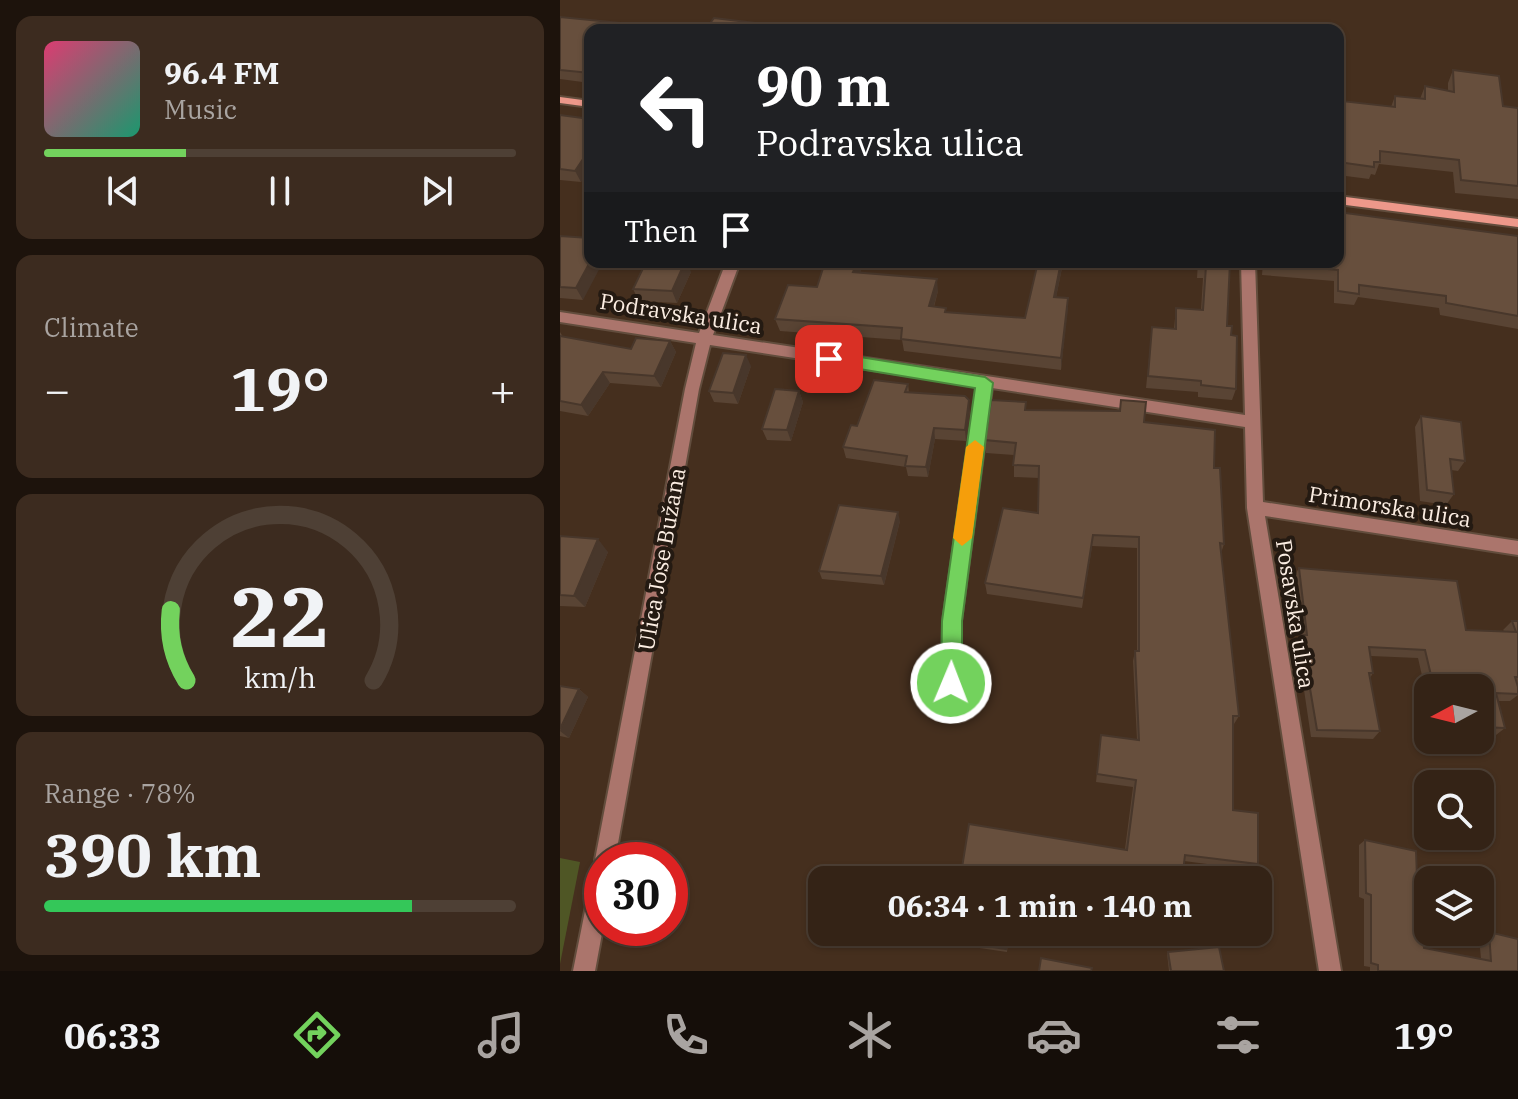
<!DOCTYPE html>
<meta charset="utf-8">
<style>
:root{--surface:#342316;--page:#3c2b1f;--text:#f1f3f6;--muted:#a9a4a1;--line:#4e4035;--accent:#73d25d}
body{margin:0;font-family:"IBM Plex Serif",serif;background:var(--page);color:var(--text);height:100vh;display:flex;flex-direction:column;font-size:30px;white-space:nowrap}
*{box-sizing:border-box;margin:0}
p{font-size:26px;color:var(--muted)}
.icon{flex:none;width:44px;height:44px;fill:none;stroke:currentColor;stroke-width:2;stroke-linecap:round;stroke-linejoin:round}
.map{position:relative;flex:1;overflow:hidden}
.drawer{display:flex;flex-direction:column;gap:16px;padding:16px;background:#1d130c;width:560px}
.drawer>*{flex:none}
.banner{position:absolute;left:24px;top:24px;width:760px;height:244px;border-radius:16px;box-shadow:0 2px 6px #0004,0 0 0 2px var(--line);background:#202124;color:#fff;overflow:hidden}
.needle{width:52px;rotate:263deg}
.buttons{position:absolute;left:854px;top:674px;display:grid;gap:16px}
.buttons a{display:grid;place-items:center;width:80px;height:80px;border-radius:16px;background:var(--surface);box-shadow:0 2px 6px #0004,0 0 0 2px var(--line);font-size:40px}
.speed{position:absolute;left:24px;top:842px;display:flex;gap:16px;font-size:40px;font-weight:700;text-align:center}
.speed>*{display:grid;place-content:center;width:104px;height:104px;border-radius:50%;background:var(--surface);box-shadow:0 2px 6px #0004,0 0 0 2px var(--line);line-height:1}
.speed .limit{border:12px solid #d22;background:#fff;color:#111}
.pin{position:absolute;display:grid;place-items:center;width:68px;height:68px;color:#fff;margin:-34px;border-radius:16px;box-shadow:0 4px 12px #0006}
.me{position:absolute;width:88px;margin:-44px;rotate:1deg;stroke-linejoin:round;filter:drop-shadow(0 0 6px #0008)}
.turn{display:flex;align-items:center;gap:28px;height:168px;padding:0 40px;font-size:36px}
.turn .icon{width:104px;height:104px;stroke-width:2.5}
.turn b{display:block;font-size:56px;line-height:68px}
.then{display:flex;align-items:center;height:76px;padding:0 40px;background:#0003;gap:16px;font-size:30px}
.big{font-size:60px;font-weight:800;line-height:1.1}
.drawer .card{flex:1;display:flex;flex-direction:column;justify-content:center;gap:12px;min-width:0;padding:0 28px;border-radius:16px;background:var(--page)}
.drawer .dial{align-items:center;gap:0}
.dial svg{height:208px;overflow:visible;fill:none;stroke:var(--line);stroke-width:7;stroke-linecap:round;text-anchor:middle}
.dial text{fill:var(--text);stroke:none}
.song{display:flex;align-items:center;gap:24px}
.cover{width:96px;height:96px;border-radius:12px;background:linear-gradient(135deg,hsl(340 70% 55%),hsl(160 70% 35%))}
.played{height:8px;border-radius:4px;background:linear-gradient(90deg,var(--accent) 30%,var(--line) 30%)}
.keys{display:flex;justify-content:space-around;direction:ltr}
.heat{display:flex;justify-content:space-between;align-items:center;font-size:44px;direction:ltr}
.charge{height:12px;border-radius:6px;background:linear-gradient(90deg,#34c759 78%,var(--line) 0)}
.trip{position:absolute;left:248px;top:866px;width:464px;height:80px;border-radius:16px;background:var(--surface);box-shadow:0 2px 6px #0004,0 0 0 2px var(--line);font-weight:800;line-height:80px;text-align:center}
.dock{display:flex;height:128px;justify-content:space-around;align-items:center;background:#150e09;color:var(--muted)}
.dock .icon{width:56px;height:56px}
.dock .current{color:var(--accent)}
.dock b{font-size:36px;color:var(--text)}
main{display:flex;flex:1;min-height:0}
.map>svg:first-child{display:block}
</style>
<main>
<section class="drawer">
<div class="card">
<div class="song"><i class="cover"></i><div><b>96.4 FM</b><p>Music</p></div></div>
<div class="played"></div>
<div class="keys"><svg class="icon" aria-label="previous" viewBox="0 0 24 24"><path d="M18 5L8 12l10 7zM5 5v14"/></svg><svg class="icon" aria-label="pause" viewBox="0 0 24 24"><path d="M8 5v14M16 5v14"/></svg><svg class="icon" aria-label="next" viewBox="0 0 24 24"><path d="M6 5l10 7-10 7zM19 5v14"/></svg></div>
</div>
<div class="card"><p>Climate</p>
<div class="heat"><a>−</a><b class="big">19°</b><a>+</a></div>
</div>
<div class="card dial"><svg viewBox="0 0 100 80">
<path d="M14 69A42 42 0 1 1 86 69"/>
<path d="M14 69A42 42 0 0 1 8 42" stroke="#73d25d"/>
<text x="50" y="56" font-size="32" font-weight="700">22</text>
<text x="50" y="72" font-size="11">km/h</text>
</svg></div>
<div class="card"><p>Range · 78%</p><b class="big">390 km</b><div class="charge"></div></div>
</section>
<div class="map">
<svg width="958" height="971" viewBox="0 0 958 971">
<rect width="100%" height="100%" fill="#452f1e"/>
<path fill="#4f5625" d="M0,858L20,862L0,964Z"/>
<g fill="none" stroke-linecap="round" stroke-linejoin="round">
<defs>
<path id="minor" d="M166,262H180L153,335L685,415L681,262H695L703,502L958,541V555L705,516L781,971H759L687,508L685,427L432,388L401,621L400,683L398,689L391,692L384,689L382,683L383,621L417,386L150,345L139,389L55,860H42L43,928L35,971H13L32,876L38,867L35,860L125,389L136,343L0,322V312L139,333Z"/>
<path id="secondary" d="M0,97L30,101V107L0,103Z
M778,196L958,219V227L778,204Z"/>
</defs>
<use href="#minor" stroke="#624d3d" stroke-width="4"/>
<use href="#secondary" stroke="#624d3d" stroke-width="4"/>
<use href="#minor" fill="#ab756c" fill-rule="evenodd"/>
<use href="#secondary" fill="#ed988a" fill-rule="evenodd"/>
</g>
<path fill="#594434" d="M0,17L30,30V83L0,79Z
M893,70L943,106L958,108V199L895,193L893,172L819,164L815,175L811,174L809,179L778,175V113L782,101L831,107L835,96L860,99L865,86L888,91V83Z
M0,115L30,119V167L21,182L0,180Z
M0,236L23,300L0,298Z
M958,236V329L880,315L879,308L798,297L794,305L774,303V281L702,275L703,262H778Z
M265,262H299L301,270L300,273L378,291L374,307L386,312L465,318L477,266H474V262H549L548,265L502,268L496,297L508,298L501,370L344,351L342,340L220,331L215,319L257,287Z
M638,262H670L667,326L671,335L676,389L672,400L638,397V392L586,388L592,327L614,329L616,308L641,310L643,278H637Z
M131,272L117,303L79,301L73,289Z
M0,332L3,337L71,349L110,341L116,352L101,387L50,383L28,416L0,411Z
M191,366L178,404L154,402L149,391Z
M348,384L349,392L410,411L406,441L375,439L368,477L348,476L346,467L286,458L283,447L297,426Z
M239,391L243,402L231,441L207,440L202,429Z
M466,402V410L584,422L654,468L664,544L661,553L679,716L674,724H673V810L698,864L693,870L624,861L622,880H400L565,849L573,787L536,782L541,735L577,740L573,661L575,651H577V548L532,546L522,608L427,594L425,583L478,513L479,478L454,477V455L426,453L425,440Z
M861,416L905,461L898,471L891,470L894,494L886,505L860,501L855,427Z
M340,521L324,585L262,579L259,571Z
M0,536L48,552L25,607L0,606Z
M739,568L906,630L944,631L943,630L952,621H958V695L950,701H938L945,728L936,735H920V688H868V702L858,658L811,656L813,673L810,678L820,731L813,739L751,737L737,643L741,635L734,577Z
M0,686L19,689L28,697L9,738L0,736Z
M805,840L857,877L868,880V914H863L864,948L921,959L919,936L929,932L958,971H810V967L804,966V899L799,897V845Z
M449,932L447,952L392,944L389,940Z
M608,952L664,971H609L607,953Z"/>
<path fill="#48372b" d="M61,23L64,30H55Z
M25,156L30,167L21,182L15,171Z
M30,262H43L23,300L16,288Z
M125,262H127L131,272L117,303L112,291Z
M297,262H299L301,270L296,285L293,272Z
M501,262H502V268L494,309V297Z
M377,279L378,291L370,319L369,306Z
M508,298V310L501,370V358Z
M110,341L116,352L101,387L94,376Z
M186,355L191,366L178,404L173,393Z
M43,372L50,383L28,416L21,405Z
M239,391L243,402L231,441L227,430Z
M409,400L410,411L406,441L405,430Z
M374,428L375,439L368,477L366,467Z
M338,512L340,521L324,585L321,576Z
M38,539L48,552L25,607L14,596Z
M19,689L28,697L9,738L0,731Z"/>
<path fill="#674f3d" stroke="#48372b" stroke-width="2" d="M0,17L61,23L55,30H30V73L0,70Z
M154,18L213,25L209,30H145Z
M126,28L145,30H124Z
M893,70L939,76L943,106L958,108V186L901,180L899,160L820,151V162H814V167L778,162V116L781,117L782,101L835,107V96L865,99V86L894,92Z
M0,115L30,119V157L25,156L15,171L0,169Z
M778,212L958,236V316L886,303V296L799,285V294L778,291V270L705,263V262H778Z
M0,236L30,238V262L16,288L0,287Z
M86,262H125L112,291L73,289Z
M265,262H297L293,272L377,279L369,306L386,308L385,312L465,318L478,262H501L494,297L508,298L501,358L341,339L342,328L215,319L228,285L257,287Z
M639,262H670L667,326H672L671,335L677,336L676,389L641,385V381L588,376L592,327L616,329V308L643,310L646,266H639Z
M0,336L71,349L76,338L110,341L94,376L43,372L21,405L0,401Z
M163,353L186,355L173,393L149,391Z
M314,380L348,384L345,392L405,396L409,400L405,430L374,428L366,467L345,466L347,456L283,447L291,425L297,426Z
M215,389L239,391L227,430L202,429Z
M431,400L466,402L465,410L560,411L561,400L586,402L584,422L655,430L654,468H660L664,544L660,543L679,716H673V810L698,813V864L625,855L622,880H486L456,874L455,880H400L409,824L567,850L576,780L537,774L541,735L579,740L575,651H579V537L533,535L523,598L425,583L443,508L478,513L479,466L453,465L456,443L425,440Z
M861,416L901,422L905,461L890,459L894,494L867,490Z
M279,505L338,512L321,576L259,571Z
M0,536L38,539L14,596L0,595Z
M739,568L897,581L906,630L956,632L952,621H958V677H955L958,687V694L936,693L945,728L920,727V688H874L865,650L809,647L813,673H809L820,731L757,730L741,635H747Z
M0,686L19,689L0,729Z
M805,840L856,851L857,877L874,880H868V909L863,908L864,948L931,961L929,932L958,939V971H818V965L811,963V895L806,893Z
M391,932H448L446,949L389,940Z
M659,947L664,971H611L608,952Z
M481,958L532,968L531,971H479Z"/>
<path fill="#73d25d" stroke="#4b883c" stroke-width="2" d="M269,352L425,377L433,383L402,621V683L399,690L391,693L384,690L381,683L382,621L415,388L263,363L261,359Z"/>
<path fill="#f59e0b" d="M415,440L424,447L412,538L402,546L393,538L406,447Z"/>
<g text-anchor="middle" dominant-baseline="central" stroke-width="8" stroke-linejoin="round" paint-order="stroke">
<g font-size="22" fill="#fbede2" stroke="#241a12">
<text transform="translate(121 313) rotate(9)">Podravska ulica</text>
<text transform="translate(830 506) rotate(9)">Primorska ulica</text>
<text transform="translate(101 559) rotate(-80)">Ulica Jose Bužana</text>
<text transform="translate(736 614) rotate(81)">Posavska ulica</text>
</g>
</g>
</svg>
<div class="buttons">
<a><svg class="needle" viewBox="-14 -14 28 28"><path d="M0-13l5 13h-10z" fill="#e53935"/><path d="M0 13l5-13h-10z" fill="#a9a4a1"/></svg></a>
<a><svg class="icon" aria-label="search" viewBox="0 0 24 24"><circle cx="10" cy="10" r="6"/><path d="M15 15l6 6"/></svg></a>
<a><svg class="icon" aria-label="layers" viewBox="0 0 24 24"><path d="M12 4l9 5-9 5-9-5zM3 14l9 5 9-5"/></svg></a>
</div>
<div class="speed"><div class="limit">30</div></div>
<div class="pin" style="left:269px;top:359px;background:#d93025"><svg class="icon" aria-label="arrive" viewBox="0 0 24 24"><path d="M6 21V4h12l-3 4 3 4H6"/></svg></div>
<svg class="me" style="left:391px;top:683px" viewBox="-20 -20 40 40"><circle r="17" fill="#73d25d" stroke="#fff" stroke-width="3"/><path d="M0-11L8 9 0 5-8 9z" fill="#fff"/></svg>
<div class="trip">06:34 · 1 min · 140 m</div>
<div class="banner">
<div class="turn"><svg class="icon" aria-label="left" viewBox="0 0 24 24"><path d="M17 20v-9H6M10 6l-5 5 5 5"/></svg><div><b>90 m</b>Podravska ulica</div></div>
<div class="then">Then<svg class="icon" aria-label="arrive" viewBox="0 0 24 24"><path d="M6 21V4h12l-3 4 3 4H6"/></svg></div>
</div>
</div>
</main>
<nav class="dock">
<b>06:33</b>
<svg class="icon current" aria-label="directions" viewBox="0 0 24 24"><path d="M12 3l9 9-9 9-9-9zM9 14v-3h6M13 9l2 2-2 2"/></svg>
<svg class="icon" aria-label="music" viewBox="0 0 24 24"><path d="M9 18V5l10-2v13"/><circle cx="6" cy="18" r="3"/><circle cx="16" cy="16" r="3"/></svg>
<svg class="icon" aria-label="phone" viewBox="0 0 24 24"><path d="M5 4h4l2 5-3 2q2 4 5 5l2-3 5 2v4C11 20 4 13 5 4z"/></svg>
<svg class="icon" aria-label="climate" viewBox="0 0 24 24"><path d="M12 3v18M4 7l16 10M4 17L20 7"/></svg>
<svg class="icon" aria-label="car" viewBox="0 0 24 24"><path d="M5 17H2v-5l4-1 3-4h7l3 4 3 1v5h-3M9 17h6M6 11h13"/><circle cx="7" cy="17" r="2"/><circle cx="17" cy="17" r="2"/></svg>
<svg class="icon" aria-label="filters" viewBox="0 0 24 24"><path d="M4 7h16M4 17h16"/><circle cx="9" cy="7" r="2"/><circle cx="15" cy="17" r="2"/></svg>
<b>19°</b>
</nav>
